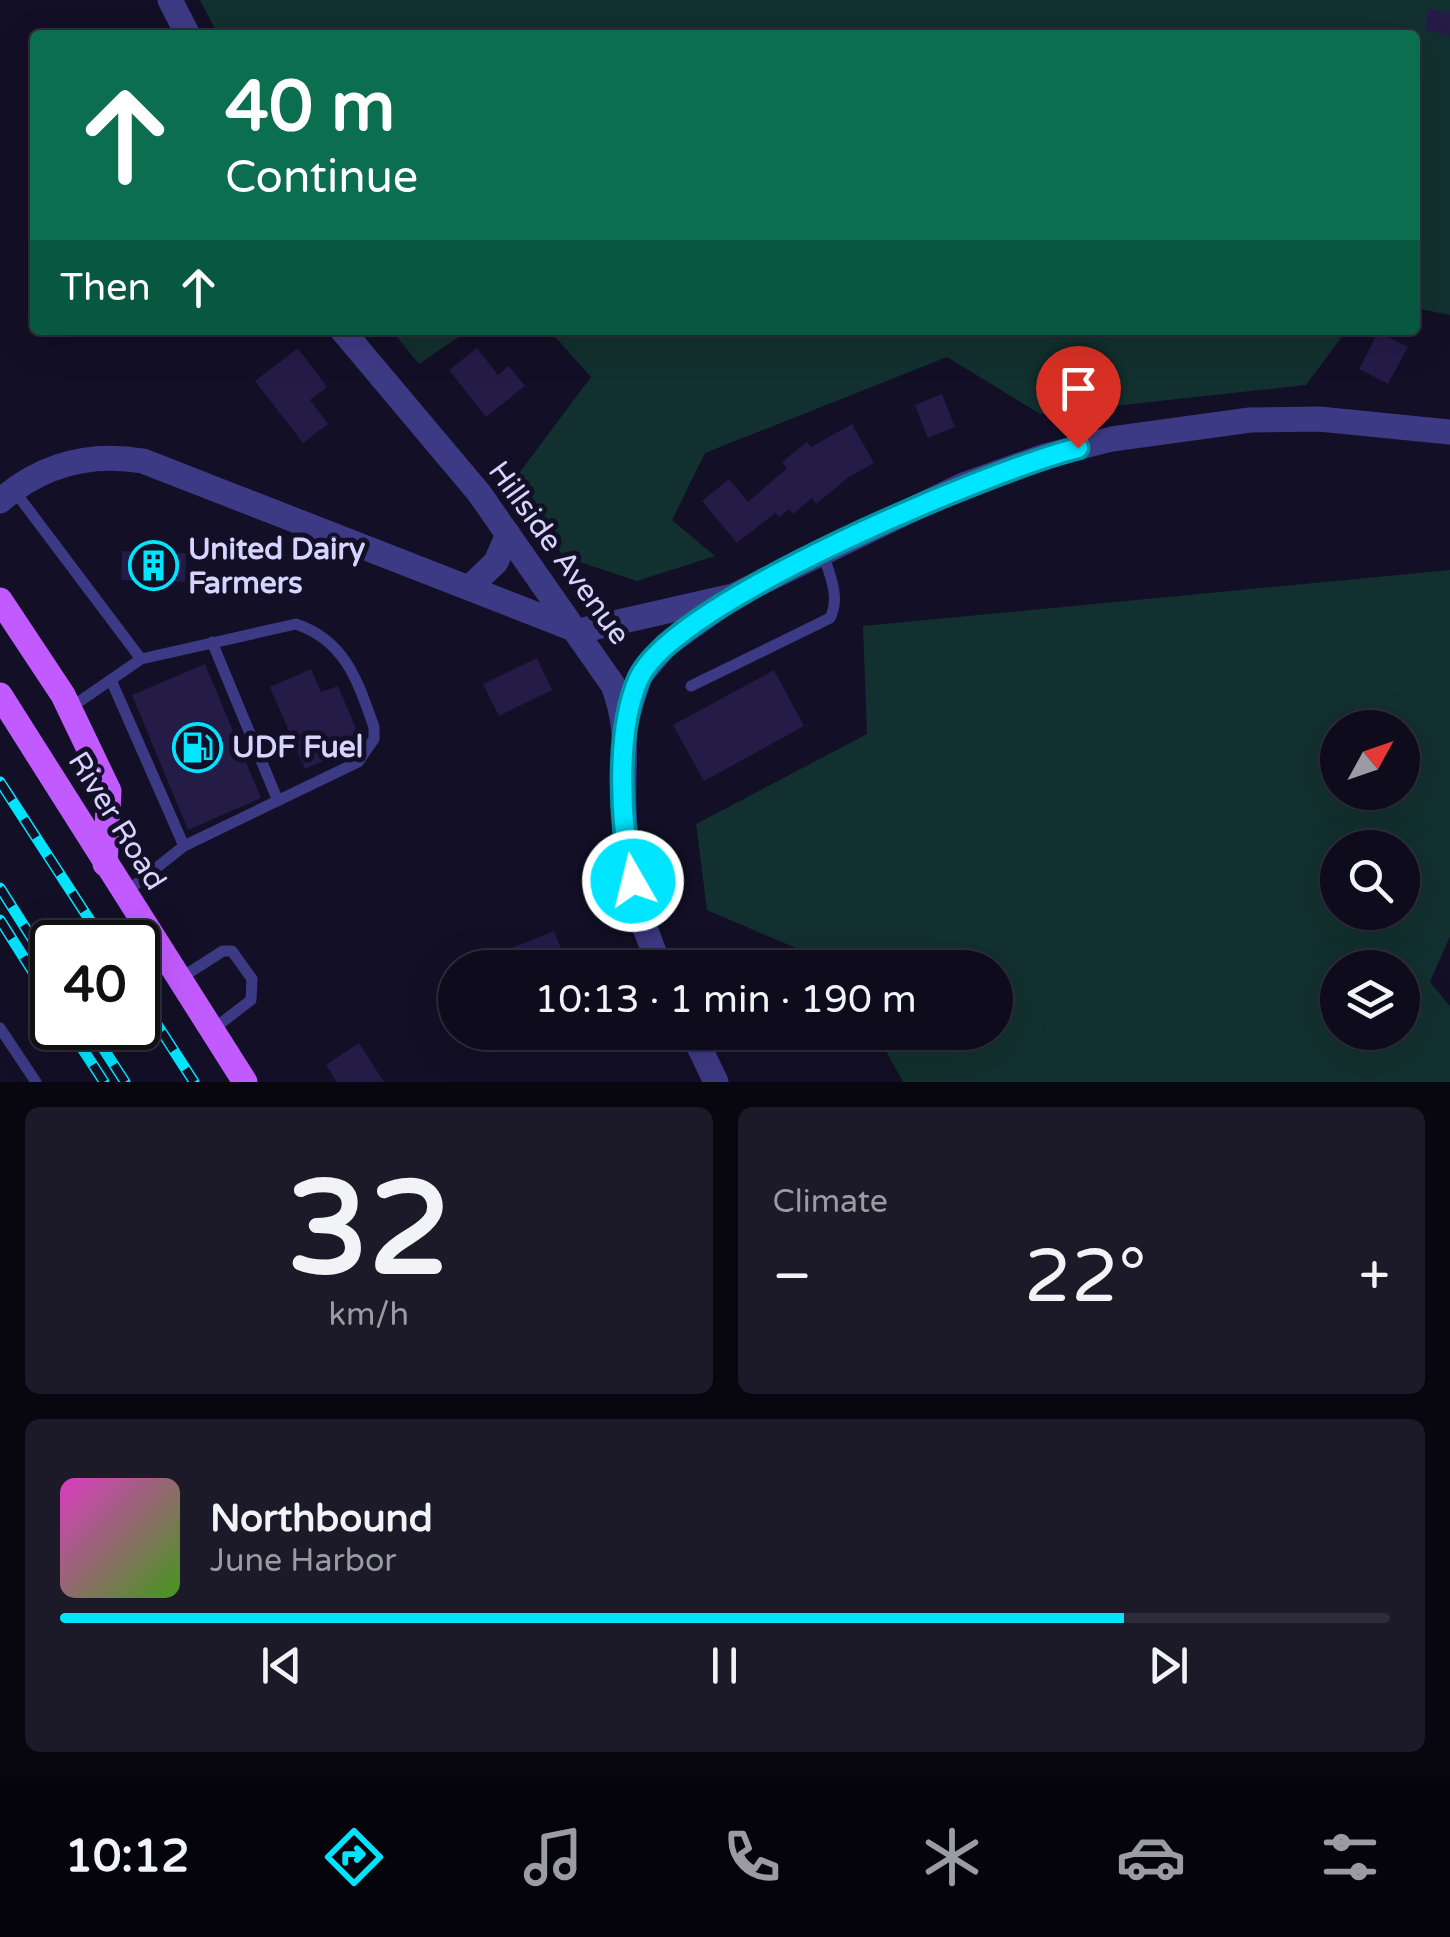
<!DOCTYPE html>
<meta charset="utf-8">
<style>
:root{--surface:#0e0b1c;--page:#1c1929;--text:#f1f3f6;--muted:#9b9ba3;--line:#2e2b3b;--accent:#00e5ff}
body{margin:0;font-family:"Varela Round",sans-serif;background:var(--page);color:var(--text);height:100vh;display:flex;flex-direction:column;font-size:38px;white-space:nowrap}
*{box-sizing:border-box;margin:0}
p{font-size:32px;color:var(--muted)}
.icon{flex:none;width:55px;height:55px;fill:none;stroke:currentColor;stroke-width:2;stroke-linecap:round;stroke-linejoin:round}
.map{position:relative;height:1082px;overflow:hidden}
.sheet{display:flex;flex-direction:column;gap:25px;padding:25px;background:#08060f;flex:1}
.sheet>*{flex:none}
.guide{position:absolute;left:30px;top:30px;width:1390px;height:305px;border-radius:10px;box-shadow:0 10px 40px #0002,0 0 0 2px var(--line);background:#0b6e4f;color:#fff;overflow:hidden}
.needle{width:65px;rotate:50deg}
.controls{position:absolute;left:1320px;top:710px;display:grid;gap:20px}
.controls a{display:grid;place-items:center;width:100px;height:100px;border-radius:50%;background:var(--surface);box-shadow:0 10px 40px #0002,0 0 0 2px var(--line);font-size:50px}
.speed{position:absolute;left:30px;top:920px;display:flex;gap:20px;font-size:50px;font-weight:700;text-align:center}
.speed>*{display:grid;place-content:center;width:130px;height:130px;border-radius:50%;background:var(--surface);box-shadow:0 10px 40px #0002,0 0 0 2px var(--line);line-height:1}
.speed .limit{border:5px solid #111;border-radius:15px;background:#fff;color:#111}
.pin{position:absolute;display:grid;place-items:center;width:85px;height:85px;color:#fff;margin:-102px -42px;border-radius:50% 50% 50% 0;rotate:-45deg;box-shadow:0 0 10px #0007}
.pin .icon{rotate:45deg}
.me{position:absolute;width:110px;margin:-55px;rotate:352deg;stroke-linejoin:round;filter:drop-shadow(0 0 8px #0008)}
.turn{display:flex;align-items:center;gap:35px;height:210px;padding:0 30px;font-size:45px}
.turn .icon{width:130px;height:130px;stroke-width:2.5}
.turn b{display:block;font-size:70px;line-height:85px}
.then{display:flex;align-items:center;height:95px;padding:0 30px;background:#0003;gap:20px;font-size:38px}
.big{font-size:75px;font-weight:600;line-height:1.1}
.sheet .widget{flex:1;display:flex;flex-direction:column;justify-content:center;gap:15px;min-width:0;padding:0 35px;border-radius:15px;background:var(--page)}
.sheet .dial{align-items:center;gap:0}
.dial b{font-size:130px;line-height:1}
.song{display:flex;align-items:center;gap:30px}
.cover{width:120px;height:120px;border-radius:15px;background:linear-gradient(135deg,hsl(310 70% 55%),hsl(100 70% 35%))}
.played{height:10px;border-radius:5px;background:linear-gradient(90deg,var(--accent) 80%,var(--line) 80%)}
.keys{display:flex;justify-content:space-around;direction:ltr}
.heat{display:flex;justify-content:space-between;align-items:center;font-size:55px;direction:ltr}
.sheet .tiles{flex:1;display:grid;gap:25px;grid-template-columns:1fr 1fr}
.widget:last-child{grid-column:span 2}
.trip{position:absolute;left:438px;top:950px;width:575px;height:100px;border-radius:50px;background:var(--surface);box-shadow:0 10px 40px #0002,0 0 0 2px var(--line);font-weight:600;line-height:100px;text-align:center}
.dock{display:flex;height:160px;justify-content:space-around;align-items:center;background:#06040b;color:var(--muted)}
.dock .icon{width:70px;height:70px}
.dock .current{color:var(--accent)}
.dock b{font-size:45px;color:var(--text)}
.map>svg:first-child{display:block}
</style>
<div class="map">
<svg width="1450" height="1082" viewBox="0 0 1450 1082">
<rect width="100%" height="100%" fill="#130f26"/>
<path fill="#12302f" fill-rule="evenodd" d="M200,0H1450V315L1415,308V35H218Z
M391,330H469L419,364Z
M549,330H1347L1306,385L1040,414L947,357L705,453L672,520L715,556L637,581L564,557L511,484L591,377Z
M1450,570V936L1430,982L1450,1006V1082H903L876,1033L995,1032V968L840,967L707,910L696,824L867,734L863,626ZM1338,728H1402V792H1338ZM1338,848H1402V912H1338ZM1338,968H1402V1032H1338Z"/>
<path fill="#241b47" d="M1429,8L1450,13V36L1425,30Z
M1378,332L1408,347L1388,384L1359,369Z
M298,348L327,387L310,400L328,424L303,443L255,381Z
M477,348L498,375L509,366L525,386L486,417L449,370Z
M942,394L955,427L928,438L915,405Z
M852,424L874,463L849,477L816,504L812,498L793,514L789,509L779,517L775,513L737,543L702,501L729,479L748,502L787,468L782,462L807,442L811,447Z
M122,551L186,553L185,582L121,580Z
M537,658L552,690L499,716L483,684Z
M205,664L261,798L188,830L132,695Z
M311,669L321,692L338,686L361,741L357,747L305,769L270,687Z
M774,670L804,726L704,781L673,725Z
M554,931L569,968H516L509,949Z
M359,1043L384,1082H337L326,1065Z"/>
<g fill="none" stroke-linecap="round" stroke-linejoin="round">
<path stroke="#3d3a85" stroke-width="11" d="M13,489L141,659L70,708
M212,642L278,801
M141,659L296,624C346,641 358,682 374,727V739L358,762L184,846
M111,680L184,846L126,892
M691,686L830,618C841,597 829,574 823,553
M179,979L223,951H232L252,979L251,1000L212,1030
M0,1028L36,1082"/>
<path stroke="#3d3a85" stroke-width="25" d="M170,0L188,35
M342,330L479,493L613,685C630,731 623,754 624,801C624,857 637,916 661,968
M0,501C41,465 88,452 143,461L579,631L733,596L963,485L1045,456L1112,439L1250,420L1319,419L1450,432
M469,588L496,562L508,534
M626,720L640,676L666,645L726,602
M692,1032L716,1082"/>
<path stroke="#c25bff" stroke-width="25" d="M0,600L63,695L109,791L105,864
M0,695L245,1082"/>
<defs>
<path id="rail" d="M0,782L104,942
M0,888L52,970
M0,920L52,1002
M138,995L194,1082
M69,1028L104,1082
M90,1028L125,1082"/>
</defs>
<use href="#rail" stroke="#00e5ff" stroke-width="11"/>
<use href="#rail" stroke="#130f26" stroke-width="8" stroke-dasharray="22" stroke-linecap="butt"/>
</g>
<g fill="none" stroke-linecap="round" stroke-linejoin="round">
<defs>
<path id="route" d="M633,881C620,825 615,731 639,678C676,600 991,470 1078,448"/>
</defs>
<use href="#route" stroke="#0095a6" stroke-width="25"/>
<use href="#route" stroke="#00e5ff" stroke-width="18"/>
</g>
<defs>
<symbol id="building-ring" viewBox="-11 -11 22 22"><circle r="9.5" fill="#130f26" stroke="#00e5ff" stroke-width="1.5"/><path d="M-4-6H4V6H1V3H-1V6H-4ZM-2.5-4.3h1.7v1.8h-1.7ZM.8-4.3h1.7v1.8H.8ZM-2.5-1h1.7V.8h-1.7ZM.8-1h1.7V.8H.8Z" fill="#00e5ff"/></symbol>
<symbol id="fuel-ring" viewBox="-11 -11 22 22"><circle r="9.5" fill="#130f26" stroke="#00e5ff" stroke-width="1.5"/><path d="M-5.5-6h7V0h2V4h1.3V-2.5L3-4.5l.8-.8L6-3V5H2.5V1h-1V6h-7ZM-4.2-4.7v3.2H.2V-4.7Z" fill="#00e5ff"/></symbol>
</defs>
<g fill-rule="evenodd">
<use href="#building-ring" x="126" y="538" width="55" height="55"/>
<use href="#fuel-ring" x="170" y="720" width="55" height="55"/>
</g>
<g text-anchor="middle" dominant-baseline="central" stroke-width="10" stroke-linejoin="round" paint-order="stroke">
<g font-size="30" font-weight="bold" fill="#d9d4ff" stroke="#130f26" text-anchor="start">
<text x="188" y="549">United Dairy<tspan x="188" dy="34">Farmers</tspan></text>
<text x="232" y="747">UDF Fuel</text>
</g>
<g font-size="30" fill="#d9d4ff" stroke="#130f26">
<text transform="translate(559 553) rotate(54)">Hillside Avenue</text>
<text transform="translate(117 821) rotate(58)">River Road</text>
</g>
</g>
</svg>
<div class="controls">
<a><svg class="needle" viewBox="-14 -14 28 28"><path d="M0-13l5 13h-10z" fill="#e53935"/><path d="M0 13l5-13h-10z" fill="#9b9ba3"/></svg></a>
<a><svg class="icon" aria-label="search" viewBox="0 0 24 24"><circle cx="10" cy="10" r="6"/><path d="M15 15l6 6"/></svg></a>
<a><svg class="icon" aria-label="layers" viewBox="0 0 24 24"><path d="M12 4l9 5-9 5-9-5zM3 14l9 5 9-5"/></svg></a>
</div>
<div class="speed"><div class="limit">40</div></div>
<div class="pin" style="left:1078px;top:448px;background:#d93025"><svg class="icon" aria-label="arrive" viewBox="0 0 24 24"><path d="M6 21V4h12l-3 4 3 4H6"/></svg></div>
<svg class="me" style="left:633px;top:881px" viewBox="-20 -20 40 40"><circle r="17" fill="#00e5ff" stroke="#fff" stroke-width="3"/><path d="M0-11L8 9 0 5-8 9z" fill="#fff"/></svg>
<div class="trip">10:13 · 1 min · 190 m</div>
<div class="guide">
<div class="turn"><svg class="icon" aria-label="ahead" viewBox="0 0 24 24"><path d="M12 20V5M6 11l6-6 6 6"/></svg><div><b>40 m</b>Continue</div></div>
<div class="then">Then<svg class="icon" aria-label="ahead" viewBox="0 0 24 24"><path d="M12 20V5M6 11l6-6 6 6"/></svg></div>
</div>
</div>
<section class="sheet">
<div class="tiles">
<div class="widget dial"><b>32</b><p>km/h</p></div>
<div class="widget"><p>Climate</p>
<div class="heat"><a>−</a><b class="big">22°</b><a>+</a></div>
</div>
<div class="widget">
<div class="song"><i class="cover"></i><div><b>Northbound</b><p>June Harbor</p></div></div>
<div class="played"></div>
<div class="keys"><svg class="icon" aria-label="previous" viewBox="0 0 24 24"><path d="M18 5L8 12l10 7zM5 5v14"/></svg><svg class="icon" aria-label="pause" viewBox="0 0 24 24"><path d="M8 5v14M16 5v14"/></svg><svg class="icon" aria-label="next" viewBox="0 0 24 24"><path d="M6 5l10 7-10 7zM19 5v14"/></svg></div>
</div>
</div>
</section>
<nav class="dock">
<b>10:12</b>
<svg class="icon current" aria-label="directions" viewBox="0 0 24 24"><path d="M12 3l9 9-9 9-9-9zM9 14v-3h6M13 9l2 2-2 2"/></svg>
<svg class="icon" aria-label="music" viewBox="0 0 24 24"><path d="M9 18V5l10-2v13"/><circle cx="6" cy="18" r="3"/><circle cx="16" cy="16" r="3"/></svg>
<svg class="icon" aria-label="phone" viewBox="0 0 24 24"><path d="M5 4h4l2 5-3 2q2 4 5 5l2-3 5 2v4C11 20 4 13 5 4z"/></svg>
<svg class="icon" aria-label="climate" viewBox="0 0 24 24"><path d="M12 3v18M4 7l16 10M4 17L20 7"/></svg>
<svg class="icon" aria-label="car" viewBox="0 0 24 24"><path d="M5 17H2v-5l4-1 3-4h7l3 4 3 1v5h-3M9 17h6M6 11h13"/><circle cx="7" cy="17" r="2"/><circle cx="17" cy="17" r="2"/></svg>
<svg class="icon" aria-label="filters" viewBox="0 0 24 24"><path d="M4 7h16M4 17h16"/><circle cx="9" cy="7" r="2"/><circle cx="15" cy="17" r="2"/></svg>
</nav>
